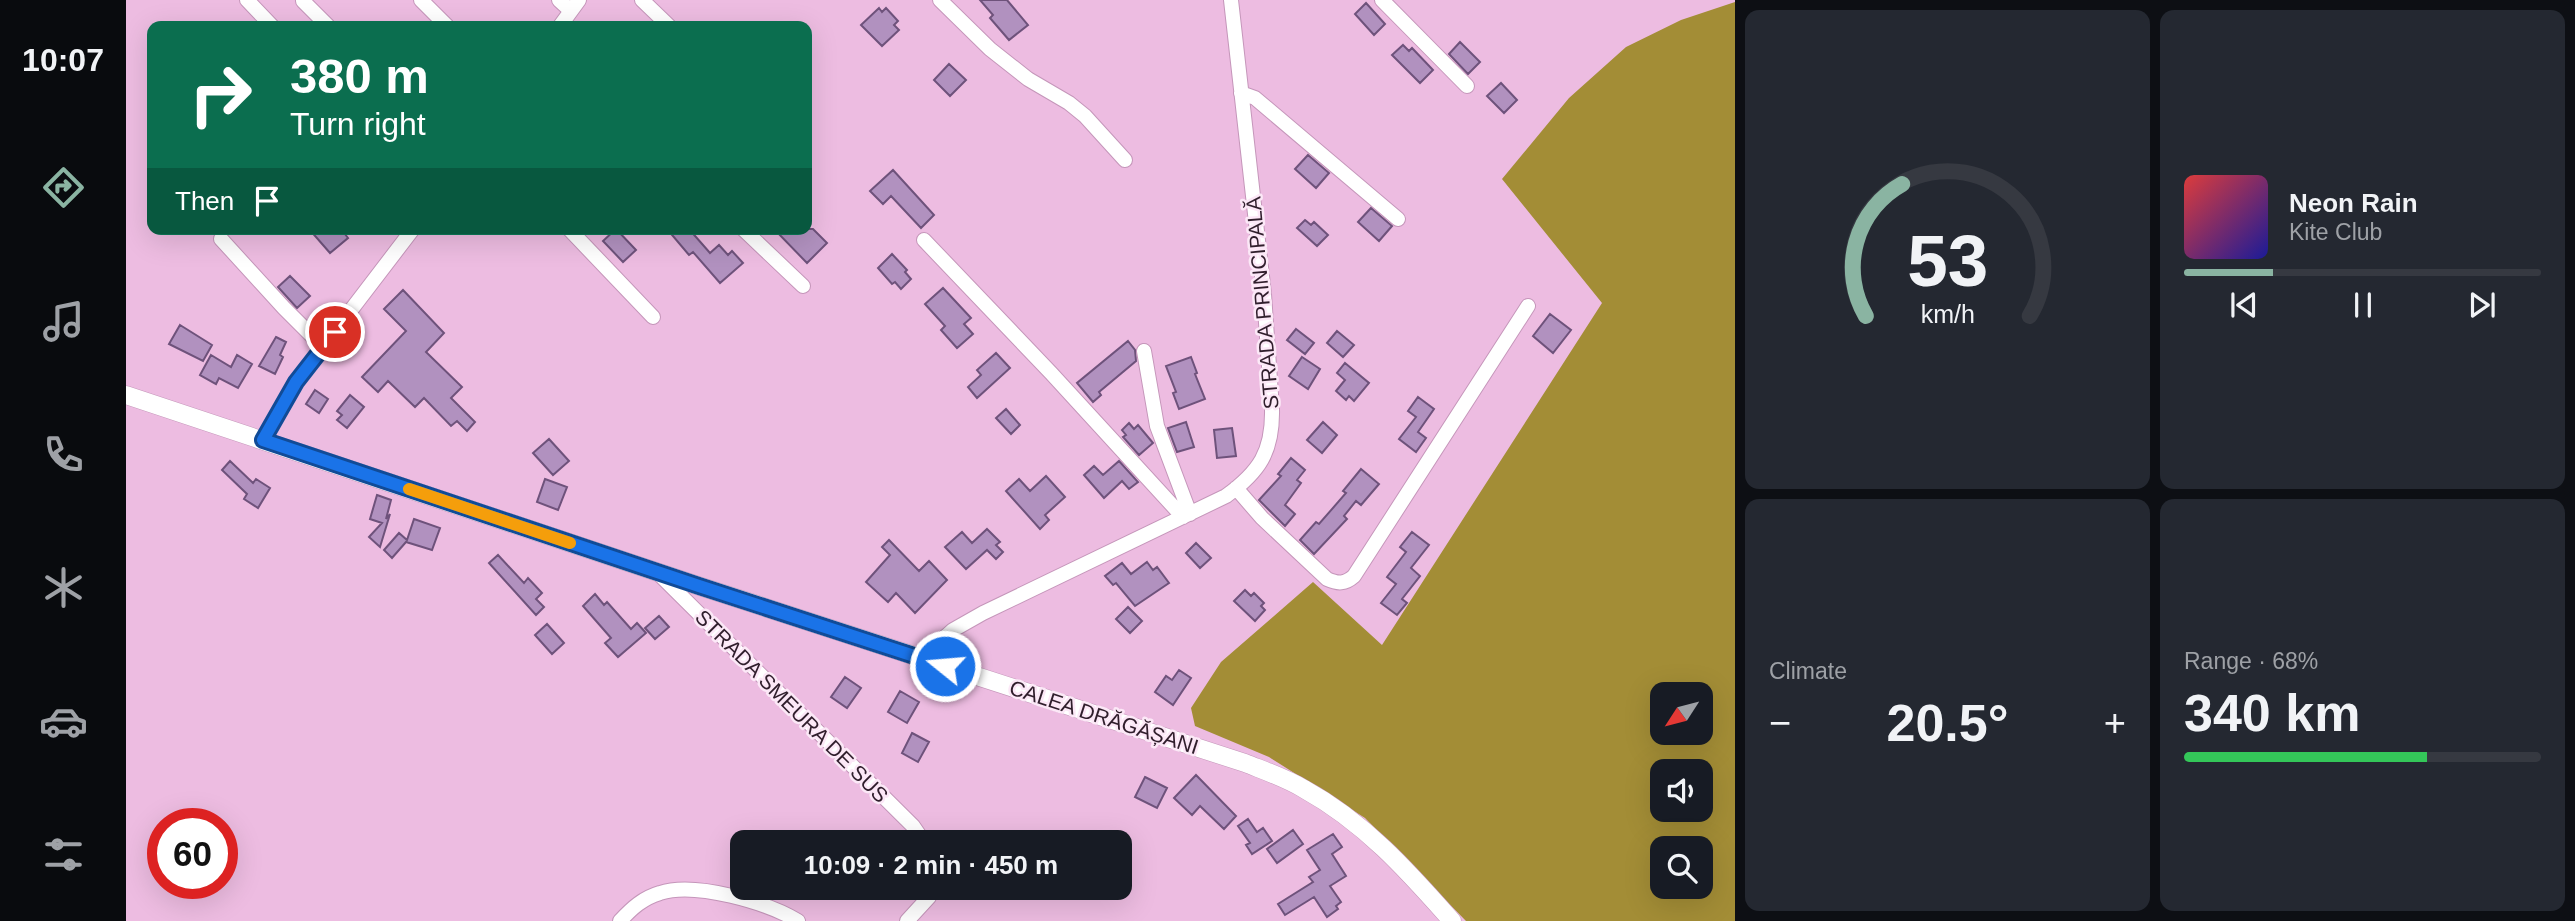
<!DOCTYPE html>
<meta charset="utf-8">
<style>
:root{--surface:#171b24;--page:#242831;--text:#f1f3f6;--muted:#9ea1a6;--line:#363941;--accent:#8ab4a2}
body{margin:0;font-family:Arial,sans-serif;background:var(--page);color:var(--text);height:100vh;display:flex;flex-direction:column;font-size:26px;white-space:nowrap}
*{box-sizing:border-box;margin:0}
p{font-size:23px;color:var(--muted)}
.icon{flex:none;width:38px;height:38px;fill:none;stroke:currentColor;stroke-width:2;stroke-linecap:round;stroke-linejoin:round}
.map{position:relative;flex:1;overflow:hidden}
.drawer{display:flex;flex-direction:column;gap:10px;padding:10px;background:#0d0f14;width:840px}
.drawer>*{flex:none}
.top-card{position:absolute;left:21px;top:21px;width:665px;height:214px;border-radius:14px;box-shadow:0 7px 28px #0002;background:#0b6e4f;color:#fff;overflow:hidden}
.needle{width:46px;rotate:234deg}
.fabs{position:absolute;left:1524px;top:682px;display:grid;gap:14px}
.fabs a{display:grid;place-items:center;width:63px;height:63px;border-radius:14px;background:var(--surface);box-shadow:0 7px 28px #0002;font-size:35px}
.speed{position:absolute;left:21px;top:808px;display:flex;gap:14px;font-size:35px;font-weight:700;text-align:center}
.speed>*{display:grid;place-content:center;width:91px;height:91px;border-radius:50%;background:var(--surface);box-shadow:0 7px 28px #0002;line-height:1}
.speed .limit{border:10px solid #d22;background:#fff;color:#111}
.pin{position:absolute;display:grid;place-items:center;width:60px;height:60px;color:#fff;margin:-30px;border:4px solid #fff;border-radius:50%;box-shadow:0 2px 7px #0007}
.me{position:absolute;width:77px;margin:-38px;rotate:287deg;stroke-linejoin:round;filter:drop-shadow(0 0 5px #0008)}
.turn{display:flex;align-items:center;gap:24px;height:147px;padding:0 28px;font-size:32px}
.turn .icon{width:91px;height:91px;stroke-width:2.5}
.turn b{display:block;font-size:49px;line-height:60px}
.then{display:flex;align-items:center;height:66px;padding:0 28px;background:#0003;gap:14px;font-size:26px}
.big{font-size:52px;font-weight:800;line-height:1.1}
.drawer .card{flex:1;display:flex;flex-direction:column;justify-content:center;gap:10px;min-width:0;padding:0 24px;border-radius:14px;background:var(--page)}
.drawer .dial{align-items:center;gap:0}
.dial svg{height:182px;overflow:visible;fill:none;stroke:var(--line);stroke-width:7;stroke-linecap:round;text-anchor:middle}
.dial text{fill:var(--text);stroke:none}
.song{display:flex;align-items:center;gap:21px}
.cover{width:84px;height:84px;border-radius:10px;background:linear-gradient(135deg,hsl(0 70% 55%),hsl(240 70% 35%))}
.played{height:7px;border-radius:4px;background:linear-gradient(90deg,var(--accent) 25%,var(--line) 25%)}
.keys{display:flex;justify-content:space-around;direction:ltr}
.heat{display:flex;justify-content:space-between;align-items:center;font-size:38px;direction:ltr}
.charge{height:10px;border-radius:5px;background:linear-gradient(90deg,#34c759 68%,var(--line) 0)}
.drawer .tiles{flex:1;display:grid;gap:10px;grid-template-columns:repeat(2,1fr)}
.trip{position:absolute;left:604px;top:830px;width:402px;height:70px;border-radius:14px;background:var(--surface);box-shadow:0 7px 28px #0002;font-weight:800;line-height:70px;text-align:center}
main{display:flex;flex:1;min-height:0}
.tab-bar{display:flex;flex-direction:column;width:126px;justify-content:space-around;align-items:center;background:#090b0e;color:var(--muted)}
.tab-bar .icon{width:49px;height:49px}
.tab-bar .active{color:var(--accent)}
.tab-bar b{font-size:32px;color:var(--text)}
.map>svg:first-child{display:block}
</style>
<main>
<nav class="tab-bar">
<b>10:07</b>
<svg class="icon active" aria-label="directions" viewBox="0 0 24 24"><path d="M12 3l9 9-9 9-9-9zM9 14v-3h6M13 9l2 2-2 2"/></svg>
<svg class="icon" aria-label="music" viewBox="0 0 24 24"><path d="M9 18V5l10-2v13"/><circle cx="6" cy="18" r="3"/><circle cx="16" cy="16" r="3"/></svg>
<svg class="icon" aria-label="phone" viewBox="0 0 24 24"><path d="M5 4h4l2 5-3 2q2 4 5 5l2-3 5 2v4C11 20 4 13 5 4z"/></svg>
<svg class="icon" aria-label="climate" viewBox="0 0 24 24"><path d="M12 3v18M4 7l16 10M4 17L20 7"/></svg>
<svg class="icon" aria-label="car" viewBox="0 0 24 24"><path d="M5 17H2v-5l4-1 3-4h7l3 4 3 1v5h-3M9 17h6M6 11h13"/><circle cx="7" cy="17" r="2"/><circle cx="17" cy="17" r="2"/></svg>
<svg class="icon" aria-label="filters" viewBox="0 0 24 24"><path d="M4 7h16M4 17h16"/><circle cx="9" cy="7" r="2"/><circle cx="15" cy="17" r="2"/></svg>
</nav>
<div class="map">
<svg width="1609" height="921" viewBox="0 0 1609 921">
<rect width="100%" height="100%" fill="#edbce1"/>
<path fill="#a38d36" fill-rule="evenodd" d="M1609,2V921H1340L1239,818L1143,757L1069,726L1065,708L1095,662L1187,582L1256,645L1476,303L1376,179L1443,98L1500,47L1555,20ZM1536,695H1575V733H1536ZM1536,772H1575V810H1536ZM1536,849H1575V887H1536Z"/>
<path fill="#b191bf" stroke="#6e527b" stroke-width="2" d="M854,0H881L902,25L883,40L864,18L867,15Z
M1240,3L1259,24L1248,35L1229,14Z
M753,8L756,12L760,8L772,21L768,25L773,30L756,46L735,25Z
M1334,42L1354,62L1342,74L1323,54Z
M1277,45L1283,51L1286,48L1307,70L1294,83L1266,55Z
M823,64L840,80L824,96L808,80Z
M1375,83L1391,100L1378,113L1361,96Z
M1182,155L1203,173L1190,188L1169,169Z
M767,170L808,215L795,228L765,196L757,204L744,191Z
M1245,208L1266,226L1253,241L1232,222Z
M1179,220L1185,225L1188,222L1202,235L1191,246L1171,228Z
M183,229H215L222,238L204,253Z
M490,229L510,250L497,262L477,241Z
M541,229H563L584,253L593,245L602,255L606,251L617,263L594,283L567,252L563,255Z
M648,229H687L701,243L681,263Z
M766,254L781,270L779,272L785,279L775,289L769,282L766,284L752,268Z
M164,276L184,296L171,308L152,287Z
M817,288L845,318L838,324L847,334L831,348L815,330L819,326L799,304Z
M277,290L318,333L300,352L336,387L325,398L349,422L341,431L331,421L325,426L298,398L289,407L262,381L252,392L236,377L280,331L258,309Z
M1424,314L1445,330L1427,353L1407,336Z
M54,325L86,345L77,361L43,344Z
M1170,329L1188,343L1179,354L1161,340Z
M1211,331L1228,345L1217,357L1201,343Z
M150,337L160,342L154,355L157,357L149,374L133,366Z
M1002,341L1009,350L1010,361L973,392L975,395L967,402L951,383Z
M870,353L884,368L851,398L842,387L855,375L851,370Z
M85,355L105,367L111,355L126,364L112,388L93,378L90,384L74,375Z
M1065,357L1071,373L1069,374L1079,399L1053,409L1047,393L1050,392L1040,366Z
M1176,357L1194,369L1182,389L1163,376Z
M1219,363L1243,383L1228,401L1223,396L1220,400L1210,391L1219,380L1211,373Z
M189,390L202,399L193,413L180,404Z
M224,395L238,407L221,428L211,420L216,415L211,411Z
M1292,397L1308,409L1292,432L1300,438L1290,452L1273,439L1290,417L1282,411Z
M880,409L894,425L885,434L870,418Z
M1060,422L1068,447L1051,452L1042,428Z
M1197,422L1211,435L1196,453L1181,440Z
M1003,423L1008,429L1012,425L1027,443L1013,455L997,437L1000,435L996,430Z
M1106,428L1110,456L1091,458L1088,430Z
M423,439L443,461L427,475L407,453Z
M1165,458L1179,470L1171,480L1175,483L1159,505L1169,514L1159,526L1133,500L1155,476L1152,474Z
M104,461L127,483L130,479L144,488L132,508L118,499L121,494L96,470Z
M993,461L1012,482L1003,489L996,481L978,498L958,475L968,466L977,475Z
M1235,469L1253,484L1235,505L1230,501L1218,516L1221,519L1188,554L1174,540L1190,522L1193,524L1220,493L1217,491Z
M920,476L939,497L919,515L923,520L914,529L880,491L893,479L904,491Z
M419,479L441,487L432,510L411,502Z
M251,495L265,500L260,519L264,514L254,547L243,537L256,523L244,519Z
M288,519L314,528L306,550L280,542L266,558L258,550L273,533L281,540Z
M861,529L874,542L870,545L877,552L870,559L861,550L840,569L819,547L836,532L846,543Z
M1286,532L1303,545L1285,568L1294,576L1276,599L1281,603L1271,615L1255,603L1270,584L1261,577L1280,552L1274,547Z
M763,540L793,571L803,561L821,580L789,613L770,593L762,602L740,582L764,555L756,547Z
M1070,543L1085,558L1074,568L1060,553Z
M372,555L398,583L402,578L416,593L410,599L418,607L410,615L363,563Z
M1021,562L1027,570L1031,567L1043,583L1009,606L990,583L987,585L979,576L996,563L1005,574Z
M1119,590L1125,596L1128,593L1138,603L1135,606L1139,610L1129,621L1108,601Z
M469,594L478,605L481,602L505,629L511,623L520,633L492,657L479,643L485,638L457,606Z
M1002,607L1016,621L1004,633L990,619Z
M533,616L543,627L529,639L519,628Z
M421,624L438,643L426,654L409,635Z
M1053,670L1065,678L1047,705L1029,692L1040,676L1046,680Z
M719,677L735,688L721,708L705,697Z
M774,691L793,702L781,723L762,712Z
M786,733L803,742L792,762L776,753Z
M1070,775L1110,816L1098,829L1074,806L1066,815L1048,798Z
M1019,777L1041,788L1031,808L1009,797Z
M1122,819L1131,832L1137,828L1146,841L1126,854L1120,845L1124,843L1112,826Z
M1167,830L1177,844L1151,863L1141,849Z
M1207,834L1216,847L1206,854L1220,876L1204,886L1215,902L1210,906L1212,909L1201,917L1188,897L1159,915L1152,904L1187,882L1183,877L1194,870L1181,850Z"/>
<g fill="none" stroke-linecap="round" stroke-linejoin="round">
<defs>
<path id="minor" d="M121,0L146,26
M295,0L321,26
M433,0L445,11
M516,0L543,26
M814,0L864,49L902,79L943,103L959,116L999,160
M1256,0L1341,86
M177,1L202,26
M434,26L453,0
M1115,93L1129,98L1272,219
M443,229L527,317
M617,229L677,286
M95,239L158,308L197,347
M798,240L925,373L1057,517
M1018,351L1031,426L1064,514
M137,440L170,382L287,229
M1110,488L1136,518L1201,579C1212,584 1219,584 1228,576L1402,306
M531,572L787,826L798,842
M796,658L827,630L857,613L1100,496C1133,472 1147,452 1146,409L1138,294L1105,0
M494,921C506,908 517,898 534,893C569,881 642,903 672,921
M781,921L803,897L806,887"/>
<path id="major" d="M0,395L573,586L1119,763C1139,771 1160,778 1178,789C1238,822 1281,870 1326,921"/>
</defs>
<use href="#minor" stroke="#c596ba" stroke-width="16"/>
<use href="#major" stroke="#c596ba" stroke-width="19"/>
<use href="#minor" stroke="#fff" stroke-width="14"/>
<use href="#major" stroke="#fff" stroke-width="18"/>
</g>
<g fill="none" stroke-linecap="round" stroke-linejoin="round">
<defs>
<path id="route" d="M209,332L170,382L137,440L573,586L819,666"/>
</defs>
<use href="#route" stroke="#114b97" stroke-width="18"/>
<use href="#route" stroke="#1a73e8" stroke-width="12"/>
<path stroke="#f59e0b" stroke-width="12" d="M283,489L444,543"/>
</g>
<g text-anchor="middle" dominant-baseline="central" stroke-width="5" stroke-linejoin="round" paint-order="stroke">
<g font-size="21" fill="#301e2c" stroke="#fce8f7">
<text transform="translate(1136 303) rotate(-95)">STRADA PRINCIPALĂ</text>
<text transform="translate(666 706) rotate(45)">STRADA SMEURA DE SUS</text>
<text transform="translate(978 717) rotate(18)">CALEA DRĂGĂȘANI</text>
</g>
</g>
</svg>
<div class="fabs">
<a><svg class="needle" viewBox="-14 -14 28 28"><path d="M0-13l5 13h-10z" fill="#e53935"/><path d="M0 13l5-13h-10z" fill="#9ea1a6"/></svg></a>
<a><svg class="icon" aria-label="sound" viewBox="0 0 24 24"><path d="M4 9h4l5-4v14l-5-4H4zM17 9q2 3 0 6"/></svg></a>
<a><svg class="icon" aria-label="search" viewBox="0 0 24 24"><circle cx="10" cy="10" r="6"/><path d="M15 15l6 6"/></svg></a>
</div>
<div class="speed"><div class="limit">60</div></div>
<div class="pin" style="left:209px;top:332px;background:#d93025"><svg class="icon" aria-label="arrive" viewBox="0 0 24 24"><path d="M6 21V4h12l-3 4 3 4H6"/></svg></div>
<svg class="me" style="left:819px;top:666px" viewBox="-20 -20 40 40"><circle r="17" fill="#1a73e8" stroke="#fff" stroke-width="3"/><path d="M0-11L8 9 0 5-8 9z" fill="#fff"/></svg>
<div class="trip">10:09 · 2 min · 450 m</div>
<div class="top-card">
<div class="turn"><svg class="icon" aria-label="right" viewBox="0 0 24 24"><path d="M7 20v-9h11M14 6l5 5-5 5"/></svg><div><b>380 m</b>Turn right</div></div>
<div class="then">Then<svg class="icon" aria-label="arrive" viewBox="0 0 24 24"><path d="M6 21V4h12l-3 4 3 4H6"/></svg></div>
</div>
</div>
<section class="drawer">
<div class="tiles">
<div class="card dial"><svg viewBox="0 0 100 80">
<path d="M14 69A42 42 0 1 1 86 69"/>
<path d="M14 69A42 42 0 0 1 30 11" stroke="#8ab4a2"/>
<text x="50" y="56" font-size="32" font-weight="700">53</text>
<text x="50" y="72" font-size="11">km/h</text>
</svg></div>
<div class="card">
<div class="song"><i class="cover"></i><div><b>Neon Rain</b><p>Kite Club</p></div></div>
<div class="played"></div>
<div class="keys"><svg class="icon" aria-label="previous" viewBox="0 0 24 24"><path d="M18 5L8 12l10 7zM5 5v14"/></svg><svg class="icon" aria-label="pause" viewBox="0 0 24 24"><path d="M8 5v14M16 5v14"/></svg><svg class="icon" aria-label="next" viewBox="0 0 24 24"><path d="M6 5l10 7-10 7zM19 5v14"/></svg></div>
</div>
<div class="card"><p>Climate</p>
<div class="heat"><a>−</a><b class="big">20.5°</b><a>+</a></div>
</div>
<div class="card"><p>Range · 68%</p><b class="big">340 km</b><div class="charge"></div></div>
</div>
</section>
</main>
